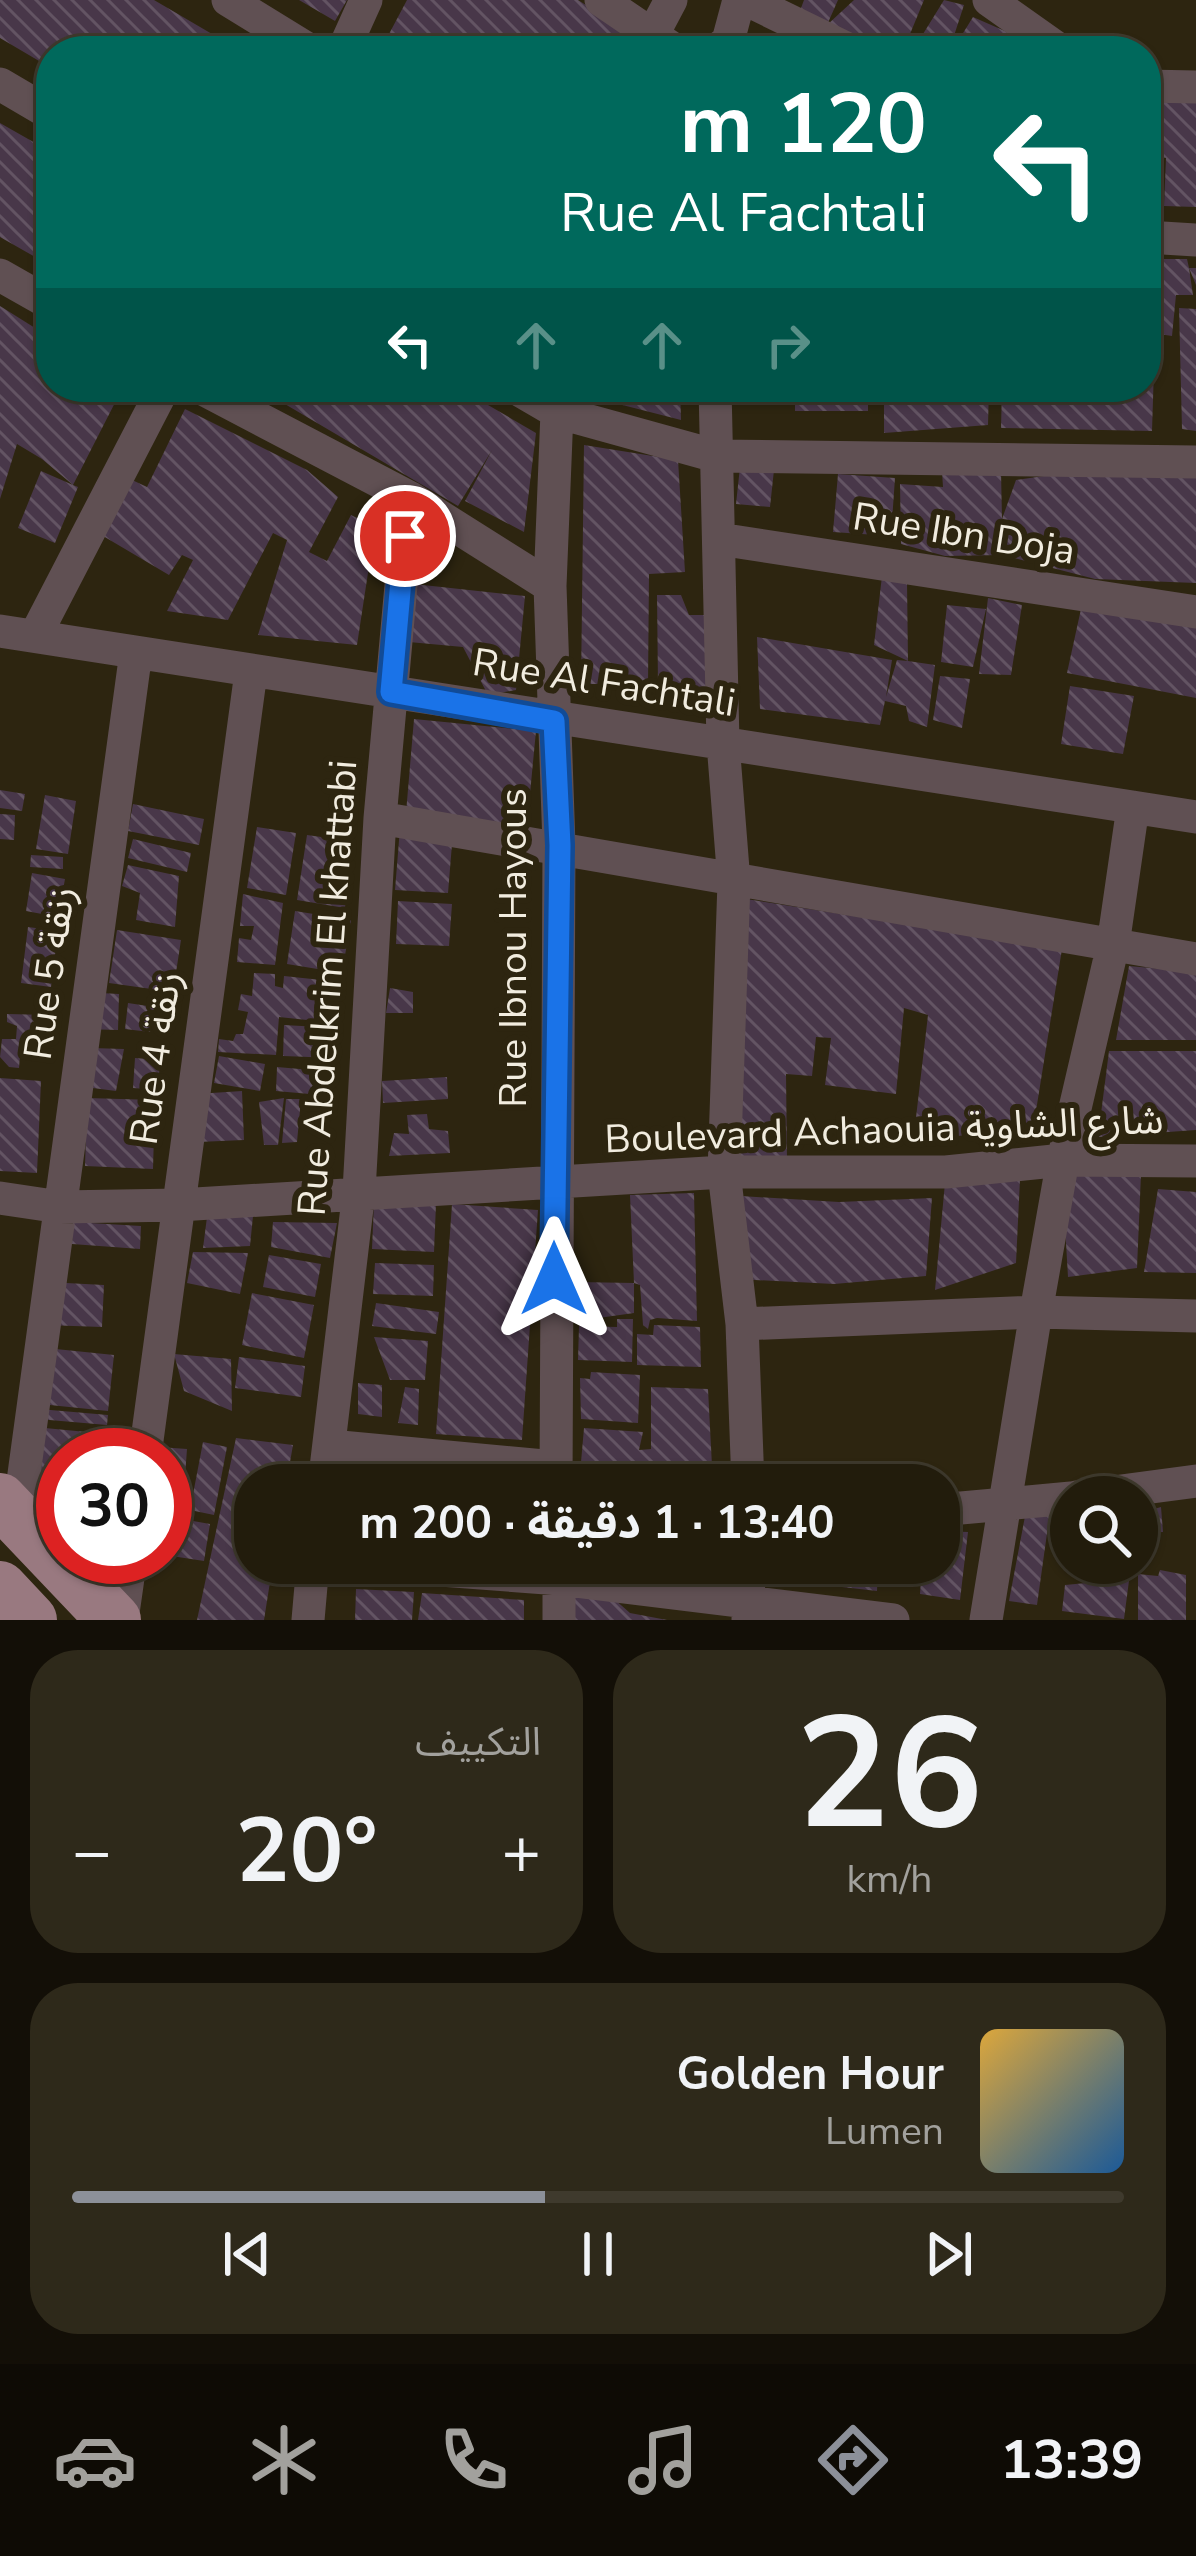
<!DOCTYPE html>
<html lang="ar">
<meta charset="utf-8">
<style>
:root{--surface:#221c0c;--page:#2e291a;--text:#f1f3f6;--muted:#a2a19d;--line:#3f3a2d;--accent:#8c9099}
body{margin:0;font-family:"Nunito Sans","Noto Sans Arabic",sans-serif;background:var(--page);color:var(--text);direction:rtl;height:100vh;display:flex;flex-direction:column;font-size:45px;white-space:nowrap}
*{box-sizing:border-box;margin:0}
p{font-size:39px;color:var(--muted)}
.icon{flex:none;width:66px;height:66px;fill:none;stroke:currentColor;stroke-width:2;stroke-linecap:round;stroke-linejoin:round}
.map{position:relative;height:1620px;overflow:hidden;direction:ltr}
.panel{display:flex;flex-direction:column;gap:30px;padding:30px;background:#130f07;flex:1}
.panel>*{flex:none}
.banner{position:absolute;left:36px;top:36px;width:1125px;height:366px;border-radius:48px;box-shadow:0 3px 9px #0004,0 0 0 3px var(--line);direction:rtl;background:#00695c;color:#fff;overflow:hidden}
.buttons{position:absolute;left:1050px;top:1476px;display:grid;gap:24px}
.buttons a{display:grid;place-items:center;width:108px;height:108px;border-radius:50%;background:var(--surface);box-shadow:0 3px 9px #0004,0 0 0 3px var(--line);font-size:60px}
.speed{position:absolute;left:36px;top:1428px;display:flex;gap:24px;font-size:60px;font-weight:700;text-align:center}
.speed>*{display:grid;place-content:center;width:156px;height:156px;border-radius:50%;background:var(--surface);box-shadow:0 3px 9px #0004,0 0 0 3px var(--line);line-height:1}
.speed .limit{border:18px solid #d22;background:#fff;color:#111}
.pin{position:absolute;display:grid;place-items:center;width:102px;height:102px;color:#fff;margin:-51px;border:6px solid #fff;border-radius:50%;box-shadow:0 3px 12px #0007}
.me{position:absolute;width:132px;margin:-66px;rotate:0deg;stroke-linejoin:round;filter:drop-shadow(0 0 9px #0008)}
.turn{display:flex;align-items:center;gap:42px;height:252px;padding:0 36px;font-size:54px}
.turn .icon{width:156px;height:156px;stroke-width:2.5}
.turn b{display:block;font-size:84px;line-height:102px}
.lanes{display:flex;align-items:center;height:114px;padding:0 36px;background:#0003;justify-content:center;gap:60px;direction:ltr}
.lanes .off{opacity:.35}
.big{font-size:90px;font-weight:700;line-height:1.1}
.panel .tile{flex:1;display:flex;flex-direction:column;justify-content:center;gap:18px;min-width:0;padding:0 42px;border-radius:48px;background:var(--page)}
.panel .dial{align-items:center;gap:0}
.dial b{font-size:156px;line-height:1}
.song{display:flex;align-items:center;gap:36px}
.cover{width:144px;height:144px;border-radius:18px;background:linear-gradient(135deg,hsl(40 70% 55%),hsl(210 70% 35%))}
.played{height:12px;border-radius:6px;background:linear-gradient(90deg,var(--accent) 45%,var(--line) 45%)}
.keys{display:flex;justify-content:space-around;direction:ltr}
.heat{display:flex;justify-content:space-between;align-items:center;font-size:66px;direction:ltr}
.panel .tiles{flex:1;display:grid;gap:30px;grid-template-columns:1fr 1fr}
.tile:last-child{grid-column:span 2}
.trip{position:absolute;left:234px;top:1464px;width:726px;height:120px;border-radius:48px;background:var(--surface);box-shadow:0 3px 9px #0004,0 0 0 3px var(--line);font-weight:700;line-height:120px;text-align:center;direction:rtl}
.tabs{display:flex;height:192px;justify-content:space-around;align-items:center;background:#0e0b05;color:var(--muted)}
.tabs .icon{width:84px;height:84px}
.tabs .on{color:var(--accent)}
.tabs b{font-size:54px;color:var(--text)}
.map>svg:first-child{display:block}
</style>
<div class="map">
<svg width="1196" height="1620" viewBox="0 0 1196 1620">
<defs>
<pattern id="building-back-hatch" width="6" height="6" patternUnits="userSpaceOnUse" patternTransform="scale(3)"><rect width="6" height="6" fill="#483749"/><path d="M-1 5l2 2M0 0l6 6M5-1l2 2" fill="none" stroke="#635463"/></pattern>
</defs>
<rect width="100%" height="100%" fill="#2d2510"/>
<path fill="url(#building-back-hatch)" d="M0,0H154L241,51H51V68L0,38Z
M299,0H347L335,21Z
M407,0H578L658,51H380Z
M804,0H838L827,25L854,0H924L903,51L797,19Z
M944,0L964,5L949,51H924L915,47Z
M973,17L1021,38L1019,51H952Z
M1165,86L1196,96V207L1164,206L1166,158L1157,156Z
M1146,102H1154L1156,208L1146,204Z
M0,123L51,152V266L0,237Z
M1146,259H1187L1189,268H1196V285L1189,268L1193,295H1176L1172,336L1146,332Z
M0,306L51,338V387H123L73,485L78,487L55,543L18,528L41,471L73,485L42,459L17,444L0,499Z
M1179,308L1196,309V431L1182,429Z
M1155,337L1152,431L1001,428L1002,387H1146V338Z
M256,387H457L536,433L524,532L465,501L492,450L458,506Z
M560,387H680L681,420L560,389Z
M721,387H789V403L722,405Z
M795,387H868V411H795Z
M884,387H989L988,425L884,433Z
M185,409L307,470L338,497L309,552L327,561L351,515L375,527L357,645L258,635L287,540L273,533L228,620L167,611L193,560L182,555L169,575L98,533L130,479L147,487Z
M584,445L678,460L685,572L649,574L648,684H581Z
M740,467L774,470L770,507L736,504Z
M1001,471L1002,519L1016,480L1058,474L1196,478V583L1095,579L1003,555L945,556L901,544L900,484L943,487L942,472Z
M838,474L895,478L891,536L833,532Z
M882,576L907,582L908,661L935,665L927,727L909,721L906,706L885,701L880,725L760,709L757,637L892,660L886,697L897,660L908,661L874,645Z
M414,584L525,596L516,690L488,695L463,647L409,642Z
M657,595H681L689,615H710L717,699L658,685Z
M988,598L1022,605L1011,675L979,674Z
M947,605L986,609L973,667L941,662Z
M1081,609L1196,626V698L1067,673Z
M940,676L970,679L962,728L933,720Z
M1070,686L1134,696L1123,754L1061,744Z
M414,719L536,731L527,825L406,813Z
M0,790L25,794L22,811L0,808Z
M45,795L76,801L68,854L36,849Z
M133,804L204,819L199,845L128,831Z
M0,814L15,815L14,840L0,839Z
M257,827L296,833L286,895L247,888Z
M400,828L453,832L448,893L395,890Z
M307,835L350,841L345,908L297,900Z
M133,839L191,853L187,872L128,858Z
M31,855L63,857V869L30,867Z
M128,865L179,876L175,927L136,920L140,893L122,886Z
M32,873L65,879L58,917L26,911Z
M243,894L283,903L275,965L237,962L239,938L251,940L254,926H240Z
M746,899L1062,949L1031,1142L978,1133L913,1143L928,1015L904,1008L896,1094L825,1085L831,1038L816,1037L812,1076L786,1074L787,1160H739Z
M398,901L452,904L449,946L396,944Z
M295,911L351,920L342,973L287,964Z
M28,927L58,931L51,987L21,983Z
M117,930L181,940L173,992L109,983Z
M1129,966L1196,972V1040H1116Z
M254,973L275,974V986L283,988L284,976L340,982L335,1023L279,1017L276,1055L218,1052L219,1039L233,1041L236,1034H243L248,1012L238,1010L241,994L252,996Z
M390,988L413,992V1013H386Z
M82,992L119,994L118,1030L81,1029Z
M128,1003L154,1007L150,1032L125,1029Z
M7,1014L49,1015L43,1055L20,1056L19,1068L9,1067L0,1057L2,1039H16L17,1026L7,1022Z
M284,1025L337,1028L335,1058L283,1056Z
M91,1048L124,1049L116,1091L85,1087Z
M1109,1051H1196V1130L1098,1137Z
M219,1056L265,1064L260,1091L214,1083Z
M135,1058L160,1060L158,1090L133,1088Z
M277,1067L334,1072L332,1096L276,1091Z
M447,1077L448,1099L383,1103L382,1081Z
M0,1078L41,1081L37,1173L0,1171Z
M242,1091L244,1140L198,1142L196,1094Z
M87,1098L155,1100L153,1169L85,1166Z
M284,1098L278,1145H264L259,1102Z
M286,1099H301L297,1142L282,1143Z
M427,1114L429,1129L448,1131L450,1153L389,1156L394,1133L409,1134L407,1115Z
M946,1172L1020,1179L1016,1263L935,1290Z
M1062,1174H1141L1137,1268L1068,1277Z
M1158,1189L1196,1192V1273L1144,1272Z
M694,1193L697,1321L657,1318L650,1320L648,1329L643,1325L640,1285L634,1283L630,1195Z
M741,1196L839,1202L932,1198L926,1276L834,1284L737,1279Z
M374,1202L436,1204L434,1252L372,1249Z
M452,1204L538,1210L522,1440L436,1434Z
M253,1216L250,1246L203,1248L207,1217Z
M73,1222L141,1226L140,1249L72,1244Z
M273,1222L337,1223L330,1258L271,1247Z
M193,1252L248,1253L240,1294L187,1283Z
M269,1255L321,1264L315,1297L263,1287Z
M375,1263L434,1265L433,1296L373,1294Z
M47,1282L104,1285L102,1327L45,1325Z
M576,1282L634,1283V1313L577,1321Z
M252,1293L314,1305L304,1358L242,1345Z
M376,1303L439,1312L436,1334L372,1326Z
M617,1319H633L632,1362L578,1360L579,1326L617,1327Z
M654,1325L700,1327L701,1367L637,1365V1334L653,1335Z
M374,1337L428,1341L425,1380H390Z
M46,1348L114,1355L108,1411L40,1404Z
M174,1354L231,1359L232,1411L184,1391Z
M239,1357L305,1366L301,1397L235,1388Z
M591,1372L640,1375L638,1423L581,1419L580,1378L590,1379Z
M358,1383L382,1385V1417L358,1414Z
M405,1387L419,1389L418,1425L398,1423Z
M651,1387L708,1389L713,1485H579L584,1428L643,1432L639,1450L651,1449Z
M39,1409L108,1415L107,1425L38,1419Z
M45,1428L107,1434L104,1455H63V1502L40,1477Z
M236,1438L293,1445L286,1485H255V1563H273L264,1620H197Z
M203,1442L227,1447L214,1515L190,1510Z
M159,1447L187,1449L183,1504L165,1503V1455H158Z
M402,1460L431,1465L428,1485H397Z
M358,1461L389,1464L387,1485H356Z
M440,1473L541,1481L540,1485H439Z
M1161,1507L1163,1532L1137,1533V1514Z
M1026,1511L1050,1512L1037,1605L1009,1601Z
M165,1516L210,1524L204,1561L165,1555Z
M939,1531L968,1532L960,1600L920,1594L922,1563H939Z
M594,1563H711V1571L594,1567Z
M844,1563H878L877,1591L842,1587Z
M1088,1569L1130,1573L1124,1619L1062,1611L1065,1585L1086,1583Z
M1160,1570L1186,1575V1620H1138V1574L1158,1576Z
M565,1587L605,1591L630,1613L667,1620H561Z
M356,1589L414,1592L412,1620H355Z
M422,1593L524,1600V1620H418Z"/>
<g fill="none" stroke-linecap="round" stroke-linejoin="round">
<path stroke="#605053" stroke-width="33" d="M228,0L311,51
M601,0L676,51
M747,0L852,51
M989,0L1061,51
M653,34L671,0
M343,51L366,0
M715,51L728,41L739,0
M0,84L51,114
M1146,86L1196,87
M1146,237L1196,240
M0,275L51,304
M199,387L409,497L550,586
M514,387L557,412L716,456L1196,462
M715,387L723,743L734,882L724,1172L742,1324L748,1485
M719,539L1196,612
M0,631L1196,817
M35,636L164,387
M380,818L1196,959
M0,1198L60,1207L179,1205L724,1172H946L1063,1160L1196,1161
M742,1324L1036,1312L1196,1316
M330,1446L555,1467
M145,1455L251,672
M324,1485L359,1191L380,818L409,497
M556,1485L559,845L550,586L557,412
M1076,1497L1196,1481
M939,1510L1071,1498
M18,1518L136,652
M346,1563L560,1579L893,1620
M122,1620L131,1557
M308,1620L313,1563
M559,1620V1563
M748,1620L749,1563
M986,1620L1036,1312L1063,1160L1113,945L1133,807"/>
<path stroke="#997980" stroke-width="54" d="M0,1500L114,1620
M0,1588L30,1620"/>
</g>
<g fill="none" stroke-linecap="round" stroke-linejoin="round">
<defs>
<path id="route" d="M405,536L391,692L554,721L560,845L554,1279"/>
</defs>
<use href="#route" stroke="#114b97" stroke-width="30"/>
<use href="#route" stroke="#1a73e8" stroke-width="21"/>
</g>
<g text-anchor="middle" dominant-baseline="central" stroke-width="12" stroke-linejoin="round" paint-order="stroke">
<g font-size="39" fill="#f1ecdf" stroke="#2d2510">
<text transform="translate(964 534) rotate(9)">Rue Ibn Doja</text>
<text transform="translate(604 683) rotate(9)">Rue Al Fachtali</text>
<text transform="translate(513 948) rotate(-90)">Rue Ibnou Hayous</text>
<text transform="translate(50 973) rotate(-82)">Rue 5 زنقة</text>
<text transform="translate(328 988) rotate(-86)">Rue Abdelkrim El khattabi</text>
<text transform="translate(156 1058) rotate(-82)">Rue 4 زنقة</text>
<text transform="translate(884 1130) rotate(-2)">Boulevard Achaouia شارع الشاوية</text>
</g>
</g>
</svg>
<div class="buttons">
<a><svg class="icon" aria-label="search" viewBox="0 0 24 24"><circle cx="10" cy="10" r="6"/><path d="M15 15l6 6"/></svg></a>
</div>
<div class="speed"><div class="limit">30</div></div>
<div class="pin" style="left:405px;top:536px;background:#d93025"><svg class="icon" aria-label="arrive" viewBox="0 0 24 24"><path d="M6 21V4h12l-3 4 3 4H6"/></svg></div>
<svg class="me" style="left:554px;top:1279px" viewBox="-20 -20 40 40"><path d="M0-17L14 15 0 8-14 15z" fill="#1a73e8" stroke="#fff" stroke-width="4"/></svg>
<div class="trip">13:40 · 1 دقيقة · 200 m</div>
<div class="banner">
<div class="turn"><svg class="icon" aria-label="left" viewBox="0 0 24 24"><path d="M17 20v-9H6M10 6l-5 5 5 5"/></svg><div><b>120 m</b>Rue Al Fachtali</div></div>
<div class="lanes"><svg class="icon" aria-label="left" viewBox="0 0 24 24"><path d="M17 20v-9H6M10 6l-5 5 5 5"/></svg><svg class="icon off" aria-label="ahead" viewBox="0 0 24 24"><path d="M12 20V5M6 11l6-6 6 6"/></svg><svg class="icon off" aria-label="ahead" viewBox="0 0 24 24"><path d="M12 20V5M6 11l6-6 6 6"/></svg><svg class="icon off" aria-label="right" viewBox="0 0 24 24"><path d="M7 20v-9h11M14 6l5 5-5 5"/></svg></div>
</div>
</div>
<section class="panel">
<div class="tiles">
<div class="tile dial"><b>26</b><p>km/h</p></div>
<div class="tile"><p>التكييف</p>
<div class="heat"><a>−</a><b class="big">20°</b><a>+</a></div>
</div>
<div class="tile">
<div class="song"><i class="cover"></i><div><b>Golden Hour</b><p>Lumen</p></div></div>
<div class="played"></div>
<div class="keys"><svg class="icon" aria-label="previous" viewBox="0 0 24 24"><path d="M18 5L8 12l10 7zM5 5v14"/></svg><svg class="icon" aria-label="pause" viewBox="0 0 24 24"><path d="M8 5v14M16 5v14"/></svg><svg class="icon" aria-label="next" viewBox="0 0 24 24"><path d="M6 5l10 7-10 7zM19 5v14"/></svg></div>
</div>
</div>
</section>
<nav class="tabs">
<b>13:39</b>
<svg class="icon on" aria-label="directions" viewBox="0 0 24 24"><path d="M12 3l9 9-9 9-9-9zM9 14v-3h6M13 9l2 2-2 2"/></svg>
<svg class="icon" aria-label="music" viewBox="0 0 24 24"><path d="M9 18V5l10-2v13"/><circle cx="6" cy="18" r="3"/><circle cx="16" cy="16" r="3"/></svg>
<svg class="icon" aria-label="phone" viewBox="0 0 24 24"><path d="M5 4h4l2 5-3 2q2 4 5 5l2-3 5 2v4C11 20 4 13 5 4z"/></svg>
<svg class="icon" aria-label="climate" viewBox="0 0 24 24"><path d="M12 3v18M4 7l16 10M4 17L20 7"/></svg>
<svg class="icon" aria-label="car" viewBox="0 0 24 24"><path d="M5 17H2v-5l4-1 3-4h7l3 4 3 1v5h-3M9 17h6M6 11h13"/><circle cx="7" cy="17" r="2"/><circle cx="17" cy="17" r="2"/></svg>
</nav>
